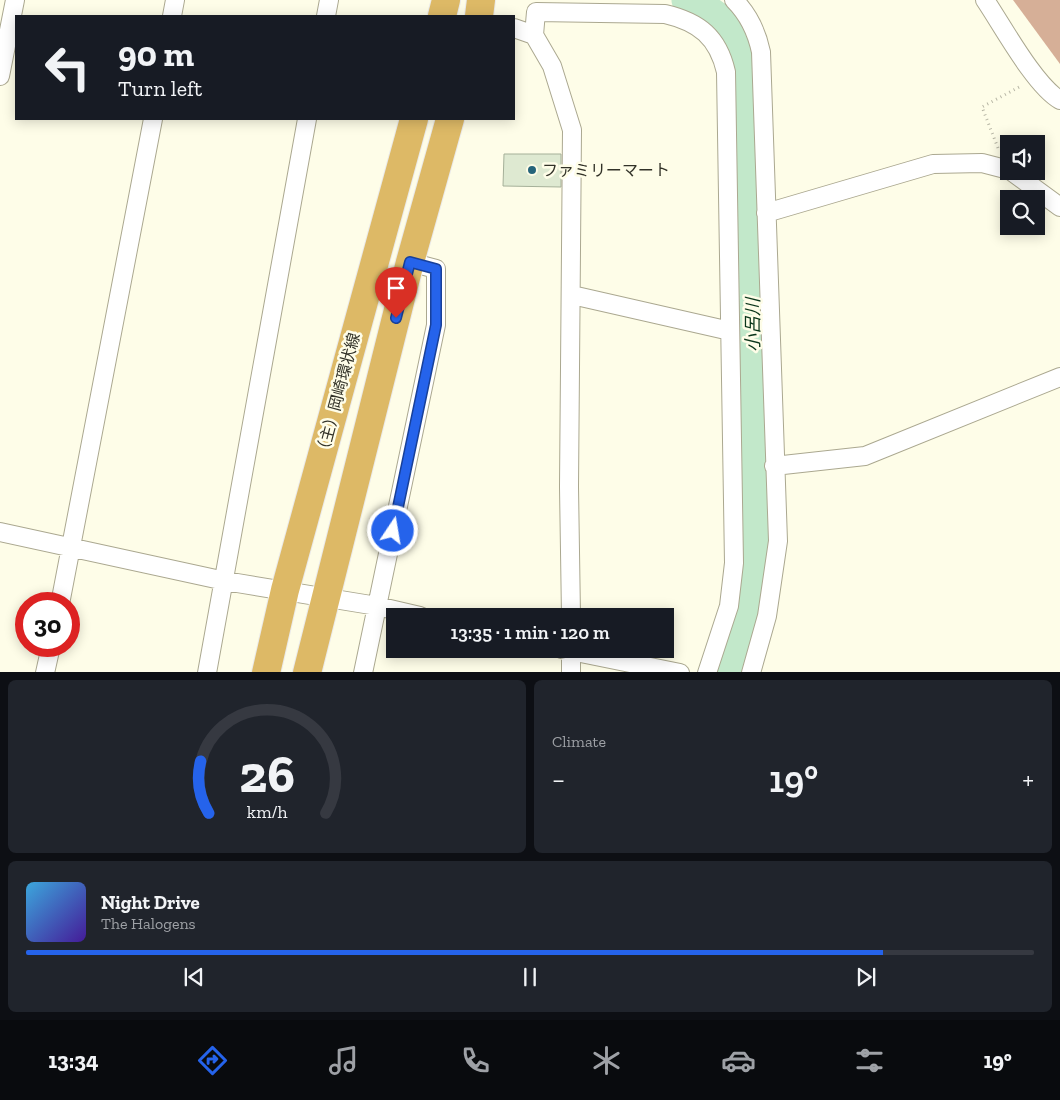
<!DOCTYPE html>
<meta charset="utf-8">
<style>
:root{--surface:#171b24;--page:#20242c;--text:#f1f3f6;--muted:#9ea1a6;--line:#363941;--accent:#2563eb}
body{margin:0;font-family:"Zilla Slab","Noto Sans JP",serif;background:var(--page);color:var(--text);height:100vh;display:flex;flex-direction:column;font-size:19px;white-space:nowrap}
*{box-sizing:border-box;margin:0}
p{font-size:16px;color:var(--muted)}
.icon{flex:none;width:28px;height:28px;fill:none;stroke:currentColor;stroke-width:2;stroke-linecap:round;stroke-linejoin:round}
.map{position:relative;height:672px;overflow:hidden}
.side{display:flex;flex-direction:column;gap:8px;padding:8px;background:#0d0f14;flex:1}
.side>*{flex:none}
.hud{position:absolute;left:15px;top:15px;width:500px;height:105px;border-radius:0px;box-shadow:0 2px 12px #0003;background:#171b24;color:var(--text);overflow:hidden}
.buttons{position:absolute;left:1000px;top:135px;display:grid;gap:10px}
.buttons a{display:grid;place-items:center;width:45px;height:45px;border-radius:0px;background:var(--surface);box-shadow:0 2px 12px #0003;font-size:25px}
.speed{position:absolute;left:15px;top:592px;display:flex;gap:10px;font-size:25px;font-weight:700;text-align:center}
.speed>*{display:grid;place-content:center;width:65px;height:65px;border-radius:50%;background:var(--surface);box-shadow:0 2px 12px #0003;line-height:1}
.speed .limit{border:8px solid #d22;background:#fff;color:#111}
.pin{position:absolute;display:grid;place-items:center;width:42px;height:42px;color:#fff;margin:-51px -21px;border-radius:50% 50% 50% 0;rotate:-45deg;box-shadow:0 0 5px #0007}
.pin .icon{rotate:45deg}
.me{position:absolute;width:55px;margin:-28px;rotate:12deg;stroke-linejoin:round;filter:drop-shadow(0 0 4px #0008)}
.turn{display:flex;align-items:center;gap:18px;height:105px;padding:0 20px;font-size:22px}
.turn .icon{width:65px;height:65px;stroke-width:2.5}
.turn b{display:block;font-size:35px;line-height:42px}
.big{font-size:38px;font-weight:600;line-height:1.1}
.side .tile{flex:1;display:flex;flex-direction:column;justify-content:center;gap:8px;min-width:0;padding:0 18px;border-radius:8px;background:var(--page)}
.side .dial{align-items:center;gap:0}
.dial svg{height:130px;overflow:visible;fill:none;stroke:var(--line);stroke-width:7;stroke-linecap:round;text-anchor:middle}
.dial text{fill:var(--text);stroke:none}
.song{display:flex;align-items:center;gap:15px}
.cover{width:60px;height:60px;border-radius:8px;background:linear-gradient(135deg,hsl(200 70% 55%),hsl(260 70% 35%))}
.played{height:5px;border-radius:2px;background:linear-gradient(90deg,var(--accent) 85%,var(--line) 85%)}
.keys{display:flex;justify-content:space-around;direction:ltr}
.heat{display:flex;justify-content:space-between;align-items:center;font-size:28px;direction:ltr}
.side .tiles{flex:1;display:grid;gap:8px;grid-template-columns:1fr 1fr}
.tile:last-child{grid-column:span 2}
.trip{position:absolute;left:386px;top:608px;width:288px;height:50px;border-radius:0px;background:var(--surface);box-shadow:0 2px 12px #0003;font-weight:600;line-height:50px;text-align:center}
.menu{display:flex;height:80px;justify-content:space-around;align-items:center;background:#090b0e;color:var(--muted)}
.menu .icon{width:35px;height:35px}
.menu .active{color:var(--accent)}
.menu b{font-size:22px;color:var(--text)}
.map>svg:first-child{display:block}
</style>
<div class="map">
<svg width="1060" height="673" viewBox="0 0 1060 673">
<rect width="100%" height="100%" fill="#fefde8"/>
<path fill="#d6af97" d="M1013,0H1060V64Z"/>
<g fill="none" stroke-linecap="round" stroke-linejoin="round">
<path stroke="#c2e8ca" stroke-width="35" d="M689,0L725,25L735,36L754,127L752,544L746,600L729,673"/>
</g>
<path fill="#dee9d1" stroke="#a5b099" d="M504,154H561V187L503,186Z"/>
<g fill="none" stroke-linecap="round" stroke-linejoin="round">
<defs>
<path id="minor" d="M734,0C748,14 757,33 761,52L778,541L767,616L751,673
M985,0C1002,25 1035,86 1060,100
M172,16L175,0
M326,16L329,0
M514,28L534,35L552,66L572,130L569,487L571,616
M534,35L536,12L665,14C699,22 718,37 726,72L734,563L729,606L707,673
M0,76L15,0
M1011,171L1060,207
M766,213L933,164L982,163L1009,170
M572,295L730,331
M774,466L865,456L1060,377
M0,532L225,581L377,606L420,616
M60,604L153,119
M561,649L680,673
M45,673L51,646
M207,673L307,119
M363,673L436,325V269L410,262
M571,673V649"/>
<path id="primary" d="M442,16L446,0
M479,16L481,0
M266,673L285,590L414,119
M307,673L410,262L450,119"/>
</defs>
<use href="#minor" stroke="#aba890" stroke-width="20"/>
<use href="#primary" stroke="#eaeaea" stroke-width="30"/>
<path stroke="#b7b6a5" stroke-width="3" stroke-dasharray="1 4" stroke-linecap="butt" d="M998,148L982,107L1021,86"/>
<use href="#minor" stroke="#fff" stroke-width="18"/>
<use href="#primary" stroke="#ddb966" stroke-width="28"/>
</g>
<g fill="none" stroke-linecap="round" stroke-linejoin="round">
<defs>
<path id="route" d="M393,531L436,325V269L410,262L396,318"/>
</defs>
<use href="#route" stroke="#184099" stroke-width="12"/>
<use href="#route" stroke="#2563eb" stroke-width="9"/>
</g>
<circle fill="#26657b" stroke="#fefde8" stroke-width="2" cx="532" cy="170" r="5"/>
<g text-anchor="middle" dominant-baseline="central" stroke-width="5" stroke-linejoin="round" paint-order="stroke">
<g font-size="16" fill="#323228" stroke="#fefde8" text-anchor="start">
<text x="542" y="170">ファミリーマート</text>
</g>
<g font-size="16" fill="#323228" stroke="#fefde8">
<text transform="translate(338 395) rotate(-75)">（主）岡崎環状線</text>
</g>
<g font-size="18" font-style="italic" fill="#093519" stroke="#fefde8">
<text transform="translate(753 325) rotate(-90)">小呂川</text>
</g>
</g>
</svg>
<div class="buttons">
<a><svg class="icon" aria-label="sound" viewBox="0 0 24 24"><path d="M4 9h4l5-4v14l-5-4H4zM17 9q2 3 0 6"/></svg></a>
<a><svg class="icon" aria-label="search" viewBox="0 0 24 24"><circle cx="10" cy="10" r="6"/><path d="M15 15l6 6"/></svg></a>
</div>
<div class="speed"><div class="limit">30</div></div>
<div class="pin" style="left:396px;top:318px;background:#d93025"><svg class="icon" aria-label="arrive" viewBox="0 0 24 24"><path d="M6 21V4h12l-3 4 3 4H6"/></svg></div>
<svg class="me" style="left:393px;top:531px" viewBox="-20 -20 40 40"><circle r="17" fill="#2563eb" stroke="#fff" stroke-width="3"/><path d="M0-11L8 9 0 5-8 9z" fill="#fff"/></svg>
<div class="trip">13:35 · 1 min · 120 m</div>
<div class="hud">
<div class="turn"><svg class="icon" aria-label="left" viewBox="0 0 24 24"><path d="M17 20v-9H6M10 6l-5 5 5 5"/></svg><div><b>90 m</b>Turn left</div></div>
</div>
</div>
<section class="side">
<div class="tiles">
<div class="tile dial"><svg viewBox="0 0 100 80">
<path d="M14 69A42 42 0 1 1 86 69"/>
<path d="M14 69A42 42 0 0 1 9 37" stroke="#2563eb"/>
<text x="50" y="56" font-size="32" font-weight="700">26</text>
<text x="50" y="72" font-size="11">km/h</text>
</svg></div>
<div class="tile"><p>Climate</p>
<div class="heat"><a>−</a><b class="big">19°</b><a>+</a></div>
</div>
<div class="tile">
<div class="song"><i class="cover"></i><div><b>Night Drive</b><p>The Halogens</p></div></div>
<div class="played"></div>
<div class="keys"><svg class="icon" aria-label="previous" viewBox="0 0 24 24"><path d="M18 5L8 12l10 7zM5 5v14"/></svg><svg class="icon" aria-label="pause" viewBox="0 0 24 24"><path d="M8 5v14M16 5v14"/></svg><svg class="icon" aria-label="next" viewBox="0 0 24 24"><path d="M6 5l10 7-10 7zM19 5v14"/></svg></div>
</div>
</div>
</section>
<nav class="menu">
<b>13:34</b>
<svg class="icon active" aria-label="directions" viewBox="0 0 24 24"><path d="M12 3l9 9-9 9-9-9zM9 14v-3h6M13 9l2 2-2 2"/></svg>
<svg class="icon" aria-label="music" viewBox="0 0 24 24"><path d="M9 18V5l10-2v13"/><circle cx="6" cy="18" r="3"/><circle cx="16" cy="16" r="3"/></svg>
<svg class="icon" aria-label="phone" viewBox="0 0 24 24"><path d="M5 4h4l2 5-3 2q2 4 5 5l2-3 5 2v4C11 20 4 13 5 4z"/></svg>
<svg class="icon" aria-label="climate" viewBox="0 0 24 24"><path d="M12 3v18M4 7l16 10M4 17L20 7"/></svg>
<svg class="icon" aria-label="car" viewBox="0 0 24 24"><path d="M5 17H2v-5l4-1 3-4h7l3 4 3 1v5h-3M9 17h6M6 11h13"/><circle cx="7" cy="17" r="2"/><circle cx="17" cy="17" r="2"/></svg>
<svg class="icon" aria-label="filters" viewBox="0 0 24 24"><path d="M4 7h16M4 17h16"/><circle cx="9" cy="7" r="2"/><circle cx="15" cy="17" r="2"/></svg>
<b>19°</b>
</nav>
